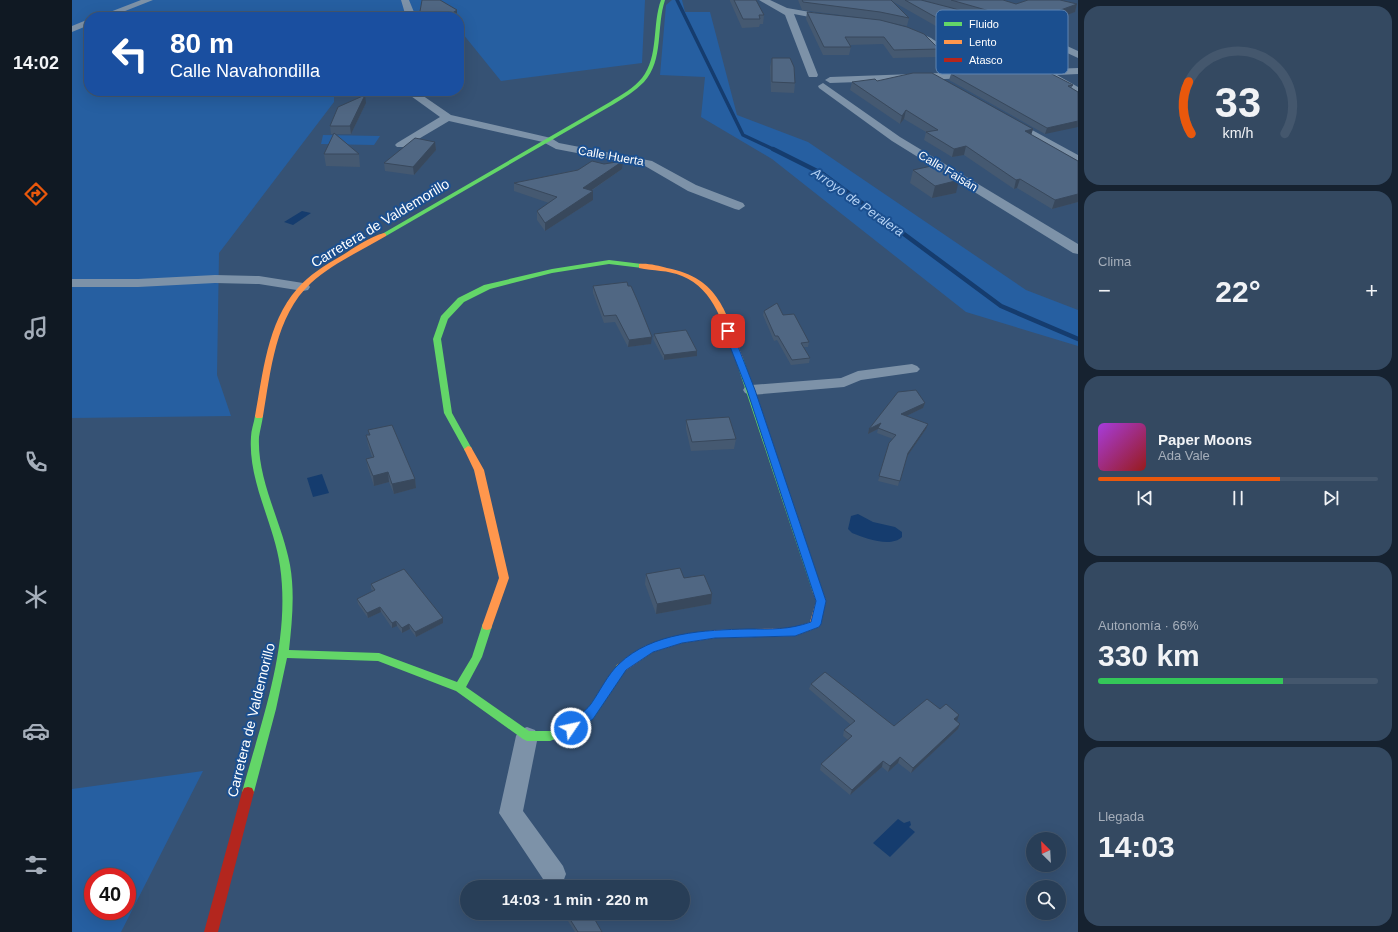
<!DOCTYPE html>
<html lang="es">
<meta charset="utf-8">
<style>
:root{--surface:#283e57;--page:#344961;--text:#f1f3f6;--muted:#a5aeba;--line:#44576d;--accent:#ea580c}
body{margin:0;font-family:Arial,sans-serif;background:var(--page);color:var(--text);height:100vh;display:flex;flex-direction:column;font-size:15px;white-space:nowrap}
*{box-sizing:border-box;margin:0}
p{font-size:13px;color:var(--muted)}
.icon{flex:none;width:22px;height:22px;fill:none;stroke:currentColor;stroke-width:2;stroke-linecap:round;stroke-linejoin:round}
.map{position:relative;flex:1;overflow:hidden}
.details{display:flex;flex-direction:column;gap:6px;padding:6px;background:#162230;width:320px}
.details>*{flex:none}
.hud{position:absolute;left:12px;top:12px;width:380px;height:84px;border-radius:16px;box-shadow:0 4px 16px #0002,0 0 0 1px var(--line);background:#1a4fa0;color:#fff;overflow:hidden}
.needle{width:26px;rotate:336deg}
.buttons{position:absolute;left:954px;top:832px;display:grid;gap:8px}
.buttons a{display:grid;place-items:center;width:40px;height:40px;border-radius:50%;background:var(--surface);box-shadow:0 4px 16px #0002,0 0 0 1px var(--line);font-size:20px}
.speed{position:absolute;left:12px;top:868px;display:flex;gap:8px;font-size:20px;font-weight:700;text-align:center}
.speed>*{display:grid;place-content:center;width:52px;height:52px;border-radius:50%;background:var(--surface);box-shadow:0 4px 16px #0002,0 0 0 1px var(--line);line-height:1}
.speed .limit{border:6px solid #d22;background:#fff;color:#111}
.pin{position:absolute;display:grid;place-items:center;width:34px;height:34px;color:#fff;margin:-17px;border-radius:8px;box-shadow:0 2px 6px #0006}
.me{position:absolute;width:44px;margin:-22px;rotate:56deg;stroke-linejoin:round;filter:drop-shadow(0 0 3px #0008)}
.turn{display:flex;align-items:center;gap:14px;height:84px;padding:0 20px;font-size:18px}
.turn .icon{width:52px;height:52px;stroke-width:2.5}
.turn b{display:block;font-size:28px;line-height:34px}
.big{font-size:30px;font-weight:600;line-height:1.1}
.details .widget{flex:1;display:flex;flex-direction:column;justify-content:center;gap:6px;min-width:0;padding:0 14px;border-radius:16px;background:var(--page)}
.details .dial{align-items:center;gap:0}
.dial svg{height:104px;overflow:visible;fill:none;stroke:var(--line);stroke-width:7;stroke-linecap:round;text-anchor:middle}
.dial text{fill:var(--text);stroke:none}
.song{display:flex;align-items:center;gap:12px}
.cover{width:48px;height:48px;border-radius:6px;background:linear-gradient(135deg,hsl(280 70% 55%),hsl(0 70% 35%))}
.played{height:4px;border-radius:2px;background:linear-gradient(90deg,var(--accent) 65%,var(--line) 65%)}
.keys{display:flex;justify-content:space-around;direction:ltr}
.heat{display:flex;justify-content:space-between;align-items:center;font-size:22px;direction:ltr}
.charge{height:6px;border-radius:3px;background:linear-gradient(90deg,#34c759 66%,var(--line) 0)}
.trip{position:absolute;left:388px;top:880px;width:230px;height:40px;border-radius:20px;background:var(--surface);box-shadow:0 4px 16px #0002,0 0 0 1px var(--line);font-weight:600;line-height:40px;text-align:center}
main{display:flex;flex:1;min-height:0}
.tab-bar{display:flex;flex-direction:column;width:72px;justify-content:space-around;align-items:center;background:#101923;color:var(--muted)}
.tab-bar .icon{width:28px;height:28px}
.tab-bar .on{color:var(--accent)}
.tab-bar b{font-size:18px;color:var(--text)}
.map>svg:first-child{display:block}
</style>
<main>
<nav class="tab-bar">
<b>14:02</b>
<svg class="icon on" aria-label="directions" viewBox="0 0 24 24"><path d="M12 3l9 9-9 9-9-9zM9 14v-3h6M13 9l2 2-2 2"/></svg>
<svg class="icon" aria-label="music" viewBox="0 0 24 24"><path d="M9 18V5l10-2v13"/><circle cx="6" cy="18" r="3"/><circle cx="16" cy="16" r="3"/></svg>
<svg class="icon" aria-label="phone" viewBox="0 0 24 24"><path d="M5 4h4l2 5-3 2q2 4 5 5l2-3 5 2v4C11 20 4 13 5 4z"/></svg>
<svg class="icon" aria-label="climate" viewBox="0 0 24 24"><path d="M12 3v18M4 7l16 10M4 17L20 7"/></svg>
<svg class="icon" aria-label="car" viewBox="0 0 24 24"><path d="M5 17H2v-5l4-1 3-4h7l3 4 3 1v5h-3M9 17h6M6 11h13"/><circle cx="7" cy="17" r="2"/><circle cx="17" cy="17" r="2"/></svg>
<svg class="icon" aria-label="filters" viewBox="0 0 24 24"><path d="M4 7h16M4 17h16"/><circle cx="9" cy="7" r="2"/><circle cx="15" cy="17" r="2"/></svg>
</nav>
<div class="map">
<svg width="1006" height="932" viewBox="0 0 1006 932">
<rect width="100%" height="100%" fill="#365274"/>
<path fill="#265fa1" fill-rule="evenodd" d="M0,0H573L570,63L429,81L391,34L387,35V17H17V91H262V102L147,253L145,375L159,416L0,418Z
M600,0H610L613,12H638L665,115L736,142L954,290L1006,310V346L894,312L700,159L629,117L633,77L588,75L594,5Z
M251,135L308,136L302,145L249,144Z
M131,771L49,932H0V789ZM21,877H55V911H21Z"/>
<path fill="#153c6e" d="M230,211L239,213L221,225L212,222Z
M250,474L257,493L241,497L235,478Z
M786,514L801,522L823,527L830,532V537C819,548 792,538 780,533L776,529L779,516Z
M826,819L832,823L838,821L839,825L837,827L843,832L818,857L801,843Z"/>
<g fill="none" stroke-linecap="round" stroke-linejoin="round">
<path stroke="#153c6e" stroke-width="3.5" d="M605,0L671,135L703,150"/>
<path stroke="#153c6e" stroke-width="4.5" d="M701,149L751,174L929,306L1006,339"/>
<path fill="#7d92a8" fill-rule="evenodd" d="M69,0H81L38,17H25Z
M329,0H337L344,17H334Z
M687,0H698L715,8L761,16L763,18L758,21L722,14L746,75L745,77H737L736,75L713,15Z
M17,19V25L0,32V26Z
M920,21L982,40L1006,51V58L976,44L917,26L915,24Z
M841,30L859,38L912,74L911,76L902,78L758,83L753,80L758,77L897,72L853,42L838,35L836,33Z
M1006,68V74L985,75L1006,87V94L976,78V75L952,76L947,73L952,70Z
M751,83L828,137L1006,244V254L1001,253L820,141L747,88L746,86Z
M332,91H344L379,115L479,138L487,143L580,161L624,185L671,203L673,206L667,210L663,209L616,191L573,166L484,149L471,142L377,121L333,147H325L323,145L325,143L368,117Z
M940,119L1006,155V163L936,124L935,122L936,120Z
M143,275L187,276L231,283L236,284L238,287L236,290L231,291L187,284L143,283L66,287H0V279H66Z
M840,364L845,366L848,369L845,372L789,380L772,387L679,395L673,393L671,390L673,387L679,385L769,378L786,371Z
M455,727L463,730L466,736L451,811L491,866L494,874L491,882L482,885L473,882L427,813L444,736L447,730Z"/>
<path fill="#63d668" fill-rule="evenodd" d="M589,0H593C584,27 592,60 572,82C563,91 552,98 542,104L314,236H310V234L538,102C549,95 562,88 570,78C587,57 580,24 589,0Z
M537,260L570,264L574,266L570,268L537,264L480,273L418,289L392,302L376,319L369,339L380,413L400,449L396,452L393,451L372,413L361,339L369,316L386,298L412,285L480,269Z
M664,356H667L671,358L750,590L749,593H741L740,590L663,358Z
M187,413L191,416C190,423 188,430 187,437C185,481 210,522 218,565C223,593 220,622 217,650L307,653L385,682L400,657L410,626L411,623L415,622L419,623L420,626L410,657L394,687L457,731H478L495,725L513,713L545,665L549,664L553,665L554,668L553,671L521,719L503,731L478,741H455L451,739L384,691L306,661L215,658L204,709L182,792L180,796L176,797L172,796L170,792C190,719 219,643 208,566C202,523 176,482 179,437C179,430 182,423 183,416Z"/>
<path fill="#ff974d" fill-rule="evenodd" d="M312,233L314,234V236C289,251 261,263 239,283C203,316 199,371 191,416L190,418H184L183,416C191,374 195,323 225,289C237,275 253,265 269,256C282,248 297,237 312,233Z
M567,264C576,263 587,266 595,268C648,278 654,313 671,358L670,360H667L663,358C652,327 643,289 610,276C596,270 581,271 567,268Z
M396,446L399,447L412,470L437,578L420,626L419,629L415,630L411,629L410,626L427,578L402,470L392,449Z
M745,586L749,587L754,601L747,627L723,636L643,638L610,643L581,652L553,671L549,672L545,671L544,668L545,665L573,646L610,635L643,630L722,628L738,622L744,601L740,590L741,587Z"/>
<path fill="#b3261e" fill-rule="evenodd" d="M176,787L180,788L182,792L146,932H132L170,792L172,788Z"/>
</g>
<path fill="#455971" d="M658,0H684L692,15L691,24H688L687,27L670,28L658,1Z
M726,0H849L859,2L850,0H931L944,4H1005L1003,12L954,30L943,27L942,31L972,43L970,51L927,62L820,1L837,18L835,26L806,20L730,10Z
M735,12L867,49L865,57L821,58L811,44L778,45L779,47L777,55H751L734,19Z
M700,58L723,83L722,93L699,92L698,67Z
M879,74L1001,85L973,134L877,80Z
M805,81L961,129L959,135L1006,161V202L980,209L945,188L942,189L892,155L880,157L852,140L854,132L832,119L828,124L778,90L780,82Z
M294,103L279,134H263L287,154L288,167L254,166L252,154L262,134H259L258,126Z
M363,142L364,150L342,175L313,171L312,163Z
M532,164L550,169L519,191L521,200L473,231L465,220V211L477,203L442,191V183Z
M841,170L884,193L860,198L838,183Z
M521,286L579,344L556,347L543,322L532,323L521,293Z
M692,311L711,315L737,342L736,347H731L738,358L737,363L719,365L705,340L702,341L691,315Z
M582,334L625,351V356L592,360L581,339Z
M853,403L851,408L834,416L854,429L834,458L826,486L806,481L821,439L805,433L806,429L796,434L797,429Z
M614,420L664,439L662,449L619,451L614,429Z
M296,430L343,479L344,488L322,494L317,482L302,486L296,468L294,459L300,457L296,445L294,435H297Z
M574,574L612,578L640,594L639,604L584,614L573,584Z
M299,584L371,623L344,637L338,629L330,633L325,626L320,628L309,612L296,618L286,604L285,599L301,591L299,589Z
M739,684L822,726L885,721H884L888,724L886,729L839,773L826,763L816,772L810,767L778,795L748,770L749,764L776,740L771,736L772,730L779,725L737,689Z
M496,916L530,932H503L496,921Z"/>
<path fill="#38485c" d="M1005,4L1003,12L954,30L956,22Z
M385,10V14L380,17H374Z
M943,27L941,35L937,29Z
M972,43L970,51L927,62L929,54Z
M293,95L294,103L279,134L278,126Z
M834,110L832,119L828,124L830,116Z
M1006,121V127L973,134L975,128Z
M961,129L958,138L953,131Z
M363,142L364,150L342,175L341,167Z
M894,146L892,155L880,157L882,149Z
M551,161L550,169L511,196V188Z
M948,179L945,188L942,189L944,180Z
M887,180L884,193L860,198L863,186Z
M521,191V200L473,231V223Z
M1006,194V202L980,209L983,200Z
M580,337L579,344L556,347L557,340Z
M625,351V356L592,360V355Z
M853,403L851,408L828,419L829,414Z
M809,423L806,429L796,434L797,429Z
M856,424L854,429L834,458L826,486L836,453Z
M316,472L317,482L302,486L301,476Z
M343,479L344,488L322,494L320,484Z
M640,594L639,604L584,614L585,604Z
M308,607L309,612L296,618L295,613Z
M371,618V623L344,637L343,632Z
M324,621L325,626L320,628V623Z
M337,624L338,629L330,633V628Z
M887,715L885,721L880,725L882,719Z
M888,724L886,729L839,773L841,768Z
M828,757L826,763L816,772L818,766Z
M811,761L810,767L778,795L780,790Z"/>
<path fill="#506783" stroke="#38485c" d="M350,0H368L385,10L374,17H347Z
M662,0H684L692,15H687L688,19H671Z
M730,0H819L837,18L808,12L731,2Z
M833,0H849L880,8L943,27L937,29L972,43L929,54Z
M879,0H931L944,4L956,0H988L1005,4L956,22Z
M735,12L808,20L835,27L852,34L867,49L822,50L812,37H773L779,47H752Z
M700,58H718L722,67L723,83L700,82Z
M972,70L1001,85L996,86L1006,92V121L975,128L879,74Z
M841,73H860L961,129L953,131L1006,161V194L983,200L948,179L944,180L894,146L882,149L854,132L866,130L834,110L830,116L780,82L803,79L805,81Z
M293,95L278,126H258L266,107Z
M262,133L287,154H252Z
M343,138L363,142L341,167L312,163Z
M520,161L532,164L551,161L511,188L521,191L473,223L465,211L485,197L442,183L506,170Z
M864,165L887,180L863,186L841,170Z
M555,282L556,286H559L566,302L580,337L557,340L544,315L532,316L521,286Z
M705,303L711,315L722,314L737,342L729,343L738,358L720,360L706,336H703L692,311Z
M614,330L625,351L592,355L582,334Z
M844,390L853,403L829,414L856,424L836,453L828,481L807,476L817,443L824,435L806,428L809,423L797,429L826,392Z
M657,417L664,439L620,442L614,420Z
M320,425L343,479L320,484L316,472L301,476L294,459L302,457L294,435H298L296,430Z
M608,568L612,578L632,575L640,594L585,604L574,574Z
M332,569L371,618L343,632L337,624L330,628L324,621L320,623L308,607L295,613L285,599L303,590L299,584Z
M753,672L822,726L855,699L868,709L874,704L887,715L882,719L888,724L841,768L828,757L818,766L811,761L780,790L749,764L780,736L772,730L783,721L739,684Z
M502,913H519L530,932H506L496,916Z"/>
<path fill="#1a73e8" stroke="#114b97" d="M656,328L660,331L683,390L754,601L749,624L747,627L723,636L643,638L610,643L581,652L554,670L521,719L503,731L499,733L495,731L493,728C497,720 512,714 519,704C528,691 536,674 547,664C580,632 633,630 676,629C700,629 716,630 739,622L744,601L675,390L652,331Z"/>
<g text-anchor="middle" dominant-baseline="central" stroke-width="4" stroke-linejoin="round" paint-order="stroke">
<g font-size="12" fill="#fff" stroke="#1b4f8f">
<text transform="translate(539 156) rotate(10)">Calle Huerta</text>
<text transform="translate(876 171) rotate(31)">Calle Faisán</text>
</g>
<g font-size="13" font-style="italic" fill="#b5d3f5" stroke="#1b4f8f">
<text transform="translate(786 202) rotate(35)">Arroyo de Peralera</text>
</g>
<g font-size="14" fill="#fff" stroke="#1b4f8f">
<text transform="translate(308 223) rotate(-31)">Carretera de Valdemorillo</text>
<text transform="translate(179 720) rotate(-76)">Carretera de Valdemorillo</text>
</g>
</g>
<rect x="864" y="10" width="132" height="64" rx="6" fill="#1b4f8f" stroke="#5f84b1" stroke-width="1"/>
<rect x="872" y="22" width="18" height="4" fill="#63d668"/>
<rect x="872" y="40" width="18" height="4" fill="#ff974d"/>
<rect x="872" y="58" width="18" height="4" fill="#b3261e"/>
<g font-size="11" fill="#fff">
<text x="897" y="28">Fluido</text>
<text x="897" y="46">Lento</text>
<text x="897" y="64">Atasco</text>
</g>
</svg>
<div class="buttons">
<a><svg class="needle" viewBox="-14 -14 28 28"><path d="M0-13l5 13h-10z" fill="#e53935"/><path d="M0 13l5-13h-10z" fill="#a5aeba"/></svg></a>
<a><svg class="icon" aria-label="search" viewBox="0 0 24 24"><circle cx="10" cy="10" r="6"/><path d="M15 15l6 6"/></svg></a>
</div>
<div class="speed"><div class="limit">40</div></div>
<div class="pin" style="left:656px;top:331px;background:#d93025"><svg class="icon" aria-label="arrive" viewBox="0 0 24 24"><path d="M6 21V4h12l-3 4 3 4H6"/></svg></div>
<svg class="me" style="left:499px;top:728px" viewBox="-20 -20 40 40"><circle r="17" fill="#1a73e8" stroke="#fff" stroke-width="3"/><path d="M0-11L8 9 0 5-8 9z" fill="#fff"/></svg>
<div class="trip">14:03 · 1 min · 220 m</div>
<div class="hud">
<div class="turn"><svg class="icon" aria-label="left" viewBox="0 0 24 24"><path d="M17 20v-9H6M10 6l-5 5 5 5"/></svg><div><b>80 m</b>Calle Navahondilla</div></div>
</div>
</div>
<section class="details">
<div class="widget dial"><svg viewBox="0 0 100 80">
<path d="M14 69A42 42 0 1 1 86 69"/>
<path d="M14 69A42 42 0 0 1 12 29" stroke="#ea580c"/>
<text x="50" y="56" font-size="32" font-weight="700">33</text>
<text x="50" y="72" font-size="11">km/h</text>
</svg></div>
<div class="widget"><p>Clima</p>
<div class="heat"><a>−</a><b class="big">22°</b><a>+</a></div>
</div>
<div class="widget">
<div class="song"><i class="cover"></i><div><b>Paper Moons</b><p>Ada Vale</p></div></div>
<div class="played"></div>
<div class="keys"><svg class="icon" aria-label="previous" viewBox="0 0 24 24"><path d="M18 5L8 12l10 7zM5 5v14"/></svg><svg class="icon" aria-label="pause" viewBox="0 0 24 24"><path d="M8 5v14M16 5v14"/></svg><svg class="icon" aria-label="next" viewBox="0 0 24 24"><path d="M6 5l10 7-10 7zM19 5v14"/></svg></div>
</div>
<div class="widget"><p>Autonomía · 66%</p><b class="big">330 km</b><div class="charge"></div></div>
<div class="widget"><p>Llegada</p><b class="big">14:03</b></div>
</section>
</main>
